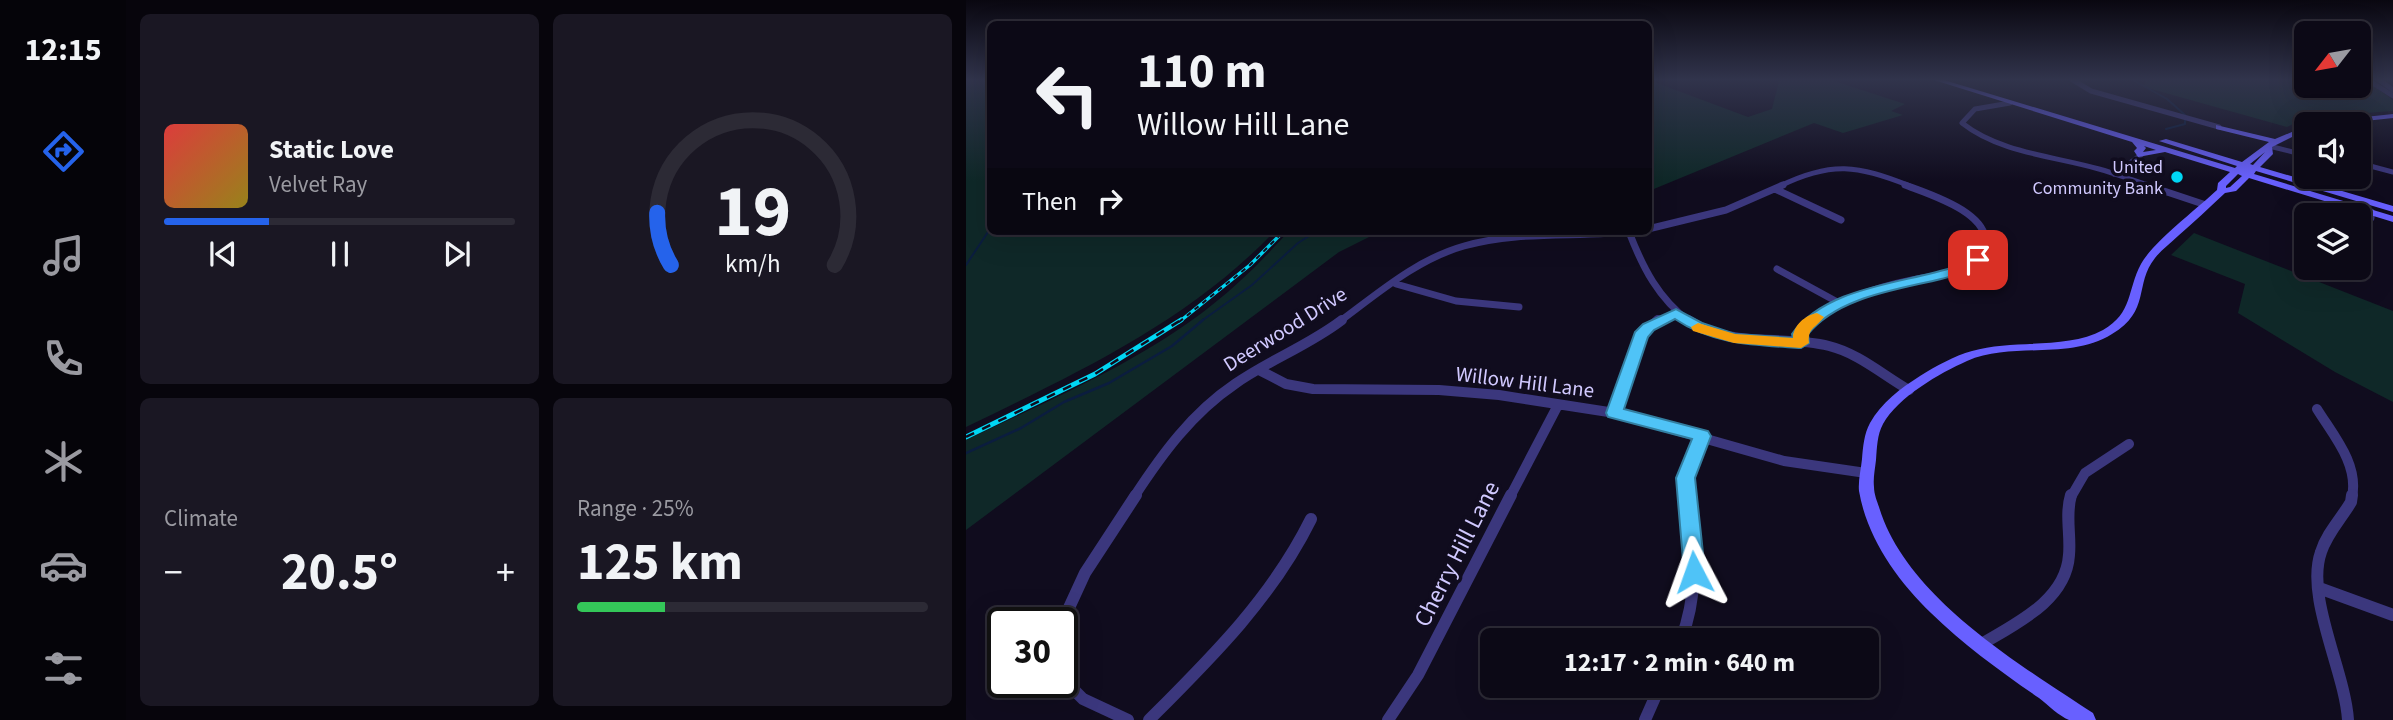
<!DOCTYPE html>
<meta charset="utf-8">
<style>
:root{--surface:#0c0916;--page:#1a1723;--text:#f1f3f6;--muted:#9a9aa1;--line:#2c2a35;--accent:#2563eb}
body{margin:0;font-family:"Source Sans 3",sans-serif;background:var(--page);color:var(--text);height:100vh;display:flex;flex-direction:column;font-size:26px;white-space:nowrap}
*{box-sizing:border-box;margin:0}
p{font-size:23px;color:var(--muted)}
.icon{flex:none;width:38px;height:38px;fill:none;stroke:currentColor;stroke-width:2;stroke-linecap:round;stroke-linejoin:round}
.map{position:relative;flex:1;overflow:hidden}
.details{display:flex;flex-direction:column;gap:14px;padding:14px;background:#07050c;width:840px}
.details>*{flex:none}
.banner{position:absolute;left:21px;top:21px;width:665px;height:214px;border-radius:10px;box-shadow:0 7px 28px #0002,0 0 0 2px var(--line);background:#0c0916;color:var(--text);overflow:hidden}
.needle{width:46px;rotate:239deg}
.fabs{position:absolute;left:1328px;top:21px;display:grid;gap:14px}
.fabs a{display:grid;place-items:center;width:77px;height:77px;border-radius:10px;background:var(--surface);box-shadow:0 7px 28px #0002,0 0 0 2px var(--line);font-size:35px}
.speed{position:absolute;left:21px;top:607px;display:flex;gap:14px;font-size:35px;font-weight:700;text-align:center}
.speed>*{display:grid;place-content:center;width:91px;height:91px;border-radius:50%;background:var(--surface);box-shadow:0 7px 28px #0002,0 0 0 2px var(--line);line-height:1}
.speed .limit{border:4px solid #111;border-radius:10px;background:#fff;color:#111}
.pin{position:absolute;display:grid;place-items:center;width:60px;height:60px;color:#fff;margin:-30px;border-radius:14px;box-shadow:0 4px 10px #0006}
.me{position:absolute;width:77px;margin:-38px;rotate:356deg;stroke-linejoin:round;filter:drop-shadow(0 0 5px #0008)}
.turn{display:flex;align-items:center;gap:24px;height:147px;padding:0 35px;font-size:32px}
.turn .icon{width:91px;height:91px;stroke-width:2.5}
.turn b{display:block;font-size:49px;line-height:60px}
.then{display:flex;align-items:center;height:66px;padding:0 35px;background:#0003;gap:14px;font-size:26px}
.big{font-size:52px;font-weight:700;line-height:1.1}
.details .widget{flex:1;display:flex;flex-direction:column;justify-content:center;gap:10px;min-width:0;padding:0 24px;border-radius:10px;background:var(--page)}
.details .dial{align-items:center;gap:0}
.dial svg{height:182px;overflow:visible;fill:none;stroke:var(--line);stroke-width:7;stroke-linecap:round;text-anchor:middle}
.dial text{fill:var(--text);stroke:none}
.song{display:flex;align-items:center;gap:21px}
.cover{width:84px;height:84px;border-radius:10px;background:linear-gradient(135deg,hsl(0 70% 55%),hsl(50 70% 35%))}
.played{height:7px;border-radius:4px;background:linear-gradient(90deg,var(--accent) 30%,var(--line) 30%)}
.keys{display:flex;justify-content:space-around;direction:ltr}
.heat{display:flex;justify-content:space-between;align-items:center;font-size:38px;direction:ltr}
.charge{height:10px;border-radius:5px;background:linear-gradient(90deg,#34c759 25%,var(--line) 0)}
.details .tiles{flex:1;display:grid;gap:14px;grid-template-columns:repeat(2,1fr)}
.trip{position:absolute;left:514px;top:628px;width:399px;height:70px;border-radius:10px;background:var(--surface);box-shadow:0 7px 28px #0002,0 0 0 2px var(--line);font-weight:700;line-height:70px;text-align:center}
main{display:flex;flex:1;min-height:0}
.dock{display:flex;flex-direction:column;width:126px;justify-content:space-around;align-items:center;background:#050409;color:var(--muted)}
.dock .icon{width:49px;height:49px}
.dock .current{color:var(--accent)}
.dock b{font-size:32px;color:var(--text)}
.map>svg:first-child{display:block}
</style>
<main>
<nav class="dock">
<b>12:15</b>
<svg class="icon current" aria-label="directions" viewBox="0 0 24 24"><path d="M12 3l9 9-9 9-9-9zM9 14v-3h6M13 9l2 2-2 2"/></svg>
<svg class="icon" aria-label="music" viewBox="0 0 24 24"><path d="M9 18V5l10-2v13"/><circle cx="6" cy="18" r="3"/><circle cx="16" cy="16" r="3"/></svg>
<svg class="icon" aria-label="phone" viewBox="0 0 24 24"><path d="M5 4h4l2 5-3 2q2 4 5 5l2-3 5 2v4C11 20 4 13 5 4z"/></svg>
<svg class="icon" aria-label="climate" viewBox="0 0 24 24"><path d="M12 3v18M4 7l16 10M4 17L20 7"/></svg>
<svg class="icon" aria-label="car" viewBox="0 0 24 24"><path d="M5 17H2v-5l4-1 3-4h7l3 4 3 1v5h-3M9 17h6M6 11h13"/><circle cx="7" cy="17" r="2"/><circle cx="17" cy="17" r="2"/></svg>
<svg class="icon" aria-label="filters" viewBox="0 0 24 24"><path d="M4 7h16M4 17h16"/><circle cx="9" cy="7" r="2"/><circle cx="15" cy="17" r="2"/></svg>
</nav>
<section class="details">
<div class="tiles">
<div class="widget">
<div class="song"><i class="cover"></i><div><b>Static Love</b><p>Velvet Ray</p></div></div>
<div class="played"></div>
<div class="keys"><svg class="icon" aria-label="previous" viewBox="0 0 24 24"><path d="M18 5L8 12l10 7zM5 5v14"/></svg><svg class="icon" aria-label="pause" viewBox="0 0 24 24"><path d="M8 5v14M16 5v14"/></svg><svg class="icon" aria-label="next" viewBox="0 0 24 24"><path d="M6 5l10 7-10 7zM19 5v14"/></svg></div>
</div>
<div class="widget dial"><svg viewBox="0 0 100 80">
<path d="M14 69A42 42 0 1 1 86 69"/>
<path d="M14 69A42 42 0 0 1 8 46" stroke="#2563eb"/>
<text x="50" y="56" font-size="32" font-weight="700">19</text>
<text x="50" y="72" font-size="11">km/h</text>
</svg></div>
<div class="widget"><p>Climate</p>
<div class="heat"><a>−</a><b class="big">20.5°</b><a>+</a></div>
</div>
<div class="widget"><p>Range · 25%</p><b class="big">125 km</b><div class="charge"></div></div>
</div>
</section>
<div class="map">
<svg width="1427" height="720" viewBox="0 0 1427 720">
<rect width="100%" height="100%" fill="#100c1e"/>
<path fill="#0f2828" d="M0,80H24V231H309C222,322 111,373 0,427Z
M683,80L782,117L806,109L813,81L817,80H865L939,104L925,111L937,115L877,133L848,123L683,191Z
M1180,80H1340V86H1393V80H1399L1427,100V111L1386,114L1327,124L1321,127L1178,87Z
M323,231H415L373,252L0,530V440C94,395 197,353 274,281C291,266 307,248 323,231Z
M1228,233L1427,311V402L1369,372L1272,313L1279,284L1205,255Z"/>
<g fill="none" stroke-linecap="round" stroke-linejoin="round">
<path stroke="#0b1d3f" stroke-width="2" d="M1167,80L1201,99L1219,115V124L1200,129
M0,265L24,229
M234,322L286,285L332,243L351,231"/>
<path stroke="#0b1d3f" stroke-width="2.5" d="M0,453L55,428L98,402L143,383L206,346L237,320"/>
<path stroke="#3b377d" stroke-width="5" d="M1107,80L1125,91L1253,127
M1402,80L1427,96
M1413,80L1427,90
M1044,103L1009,109L996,123C1034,153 1088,156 1133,169C1151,174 1168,181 1185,186
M1303,146L1331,153L1340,150
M1393,163L1427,172
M1148,174L1175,155
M814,186C865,161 892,165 944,186"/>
<path stroke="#3b377d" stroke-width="7" d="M1180,185L1240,205
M809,189L875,220
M682,229L760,210L817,185
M663,232C677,268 692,298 724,322
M1393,233L1405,218V212
M811,269L875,304
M430,284L490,301L553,307
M373,322C411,294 451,259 498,246C553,230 613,238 670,231
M690,322L710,313
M845,322C874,299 911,287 946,280C970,275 995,274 1014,258C1040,217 965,195 939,185"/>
<path stroke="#3b377d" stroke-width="10" d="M722,320C765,349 816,334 863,346C892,353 917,375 943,390
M835,343L834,334L847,320
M293,370L320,384L347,389L473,390L533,395L649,413L818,461L900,473
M1351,409C1367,435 1393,464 1386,497
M649,413L675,335L692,320
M168,497C196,454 226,413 269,384C303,360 342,346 376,320
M544,497L592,405
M722,497L720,478L736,436
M1105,497L1119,473L1163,444"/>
<path stroke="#3b377d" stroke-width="12" d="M1353,588L1427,615
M96,623L119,573L170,495
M715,640C735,587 726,549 721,495
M1014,645C1049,624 1100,601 1103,555C1105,535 1099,515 1105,495
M96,678L117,699L162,720
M183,720C245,658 306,598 345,519
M422,720L452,675L545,495
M679,720L694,686
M1382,720C1379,671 1339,597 1355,552C1361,533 1375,519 1385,502L1386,495"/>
<path fill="#6860ff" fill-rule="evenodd" d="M968,80H978L1269,168L1271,166L1193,141L1200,139L1276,162L1303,142L1250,129V125L1309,139L1340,126V130L1306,147L1307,154L1294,167L1427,206V212L1290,171L1288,174L1427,216V222L1283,178L1270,191L1259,193C1243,208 1228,222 1212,236C1205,243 1195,250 1189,258C1168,284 1185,311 1146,334C1103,361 1047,341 1001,361C974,373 932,397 917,424C911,435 911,448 910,460C909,469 907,478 908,487C908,494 911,501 913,507C940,597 1053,664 1127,713L1130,720C1122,720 1110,720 1103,720C1093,716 1082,705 1073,698C1035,672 998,645 965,613C931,580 901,538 893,491C892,481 895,469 896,459C897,447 898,434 904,423C915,403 935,388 954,376C970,366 988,356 1006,351C1047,339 1100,350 1137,330C1167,313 1161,290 1175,264C1186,243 1232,208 1251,190L1252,183L1264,172L1199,152L1172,157L1168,151L1171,148L1166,142ZM1178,146L1190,150L1177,152L1180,148ZM1299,152L1287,165L1284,164ZM1272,174L1276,176L1264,187L1260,188V186Z
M1427,114V118L1371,124H1348L1352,122Z"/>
<defs>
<path id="rail-far1" d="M213,322L284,265L318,231"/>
<path id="rail" d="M0,437L129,374L215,320"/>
</defs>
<use href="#rail-far1" stroke="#00d6f4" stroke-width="3.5"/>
<use href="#rail" stroke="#00d6f4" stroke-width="5"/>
<use href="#rail-far1" stroke="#100c1e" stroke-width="2" stroke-dasharray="5" stroke-linecap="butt"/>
<use href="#rail" stroke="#100c1e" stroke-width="2.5" stroke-dasharray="9" stroke-linecap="butt"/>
</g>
<linearGradient id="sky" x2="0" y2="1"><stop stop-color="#090710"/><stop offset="0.44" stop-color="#31344c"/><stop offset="1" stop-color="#31344c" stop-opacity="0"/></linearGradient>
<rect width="1427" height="181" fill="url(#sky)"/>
<path fill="#4fc3f7" stroke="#337fa1" stroke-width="2" d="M1012,256L1019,260C1008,272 990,275 975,279C930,290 872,297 842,334L843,343L835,348C791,345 747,345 709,319L688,330L682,337L658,409L742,431L745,436L729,478L739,572L736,578L728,581L721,578L718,572L710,478L726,439L642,417L640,413L669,332L677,324L710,309L736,323L769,334L827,338L826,334C861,286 936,284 988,267C996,264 1003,259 1012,256Z"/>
<path fill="#f59e0b" d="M851,313L858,317C850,328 841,328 843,343L835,348L768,343L727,331L725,327L732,323L769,334L827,338C827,326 839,315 851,313Z"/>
<circle fill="#00d6f4" stroke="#100c1e" stroke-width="2.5" cx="1211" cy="177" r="7"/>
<g text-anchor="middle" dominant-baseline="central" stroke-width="7" stroke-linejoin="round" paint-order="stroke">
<g font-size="18" fill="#d1c9ff" stroke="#100c1e" text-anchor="end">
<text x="1197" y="167">United<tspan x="1197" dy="21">Community Bank</tspan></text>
</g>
<g font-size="21" fill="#d1c9ff" stroke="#100c1e">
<text transform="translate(319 329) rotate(-32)">Deerwood Drive</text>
<text transform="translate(559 382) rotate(7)">Willow Hill Lane</text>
</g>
<g font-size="24" fill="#d1c9ff" stroke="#100c1e">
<text transform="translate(491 554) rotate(-63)">Cherry Hill Lane</text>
</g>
</g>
</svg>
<div class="fabs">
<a><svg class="needle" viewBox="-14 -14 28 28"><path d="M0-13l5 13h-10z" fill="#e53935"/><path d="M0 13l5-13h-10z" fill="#9a9aa1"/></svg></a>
<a><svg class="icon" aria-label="sound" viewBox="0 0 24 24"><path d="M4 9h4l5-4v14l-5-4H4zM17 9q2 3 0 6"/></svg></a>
<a><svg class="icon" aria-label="layers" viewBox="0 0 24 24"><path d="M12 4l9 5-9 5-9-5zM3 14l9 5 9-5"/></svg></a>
</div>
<div class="speed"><div class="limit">30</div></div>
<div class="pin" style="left:1012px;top:260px;background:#d93025"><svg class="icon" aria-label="arrive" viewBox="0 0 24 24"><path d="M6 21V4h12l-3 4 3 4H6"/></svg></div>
<svg class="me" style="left:728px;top:572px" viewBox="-20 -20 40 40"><path d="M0-17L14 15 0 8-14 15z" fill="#4fc3f7" stroke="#fff" stroke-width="4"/></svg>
<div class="trip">12:17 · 2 min · 640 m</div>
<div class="banner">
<div class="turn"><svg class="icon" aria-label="left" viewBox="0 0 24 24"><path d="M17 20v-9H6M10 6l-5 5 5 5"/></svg><div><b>110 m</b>Willow Hill Lane</div></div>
<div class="then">Then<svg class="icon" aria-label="right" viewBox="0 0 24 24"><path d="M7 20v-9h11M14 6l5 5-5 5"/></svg></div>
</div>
</div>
</main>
